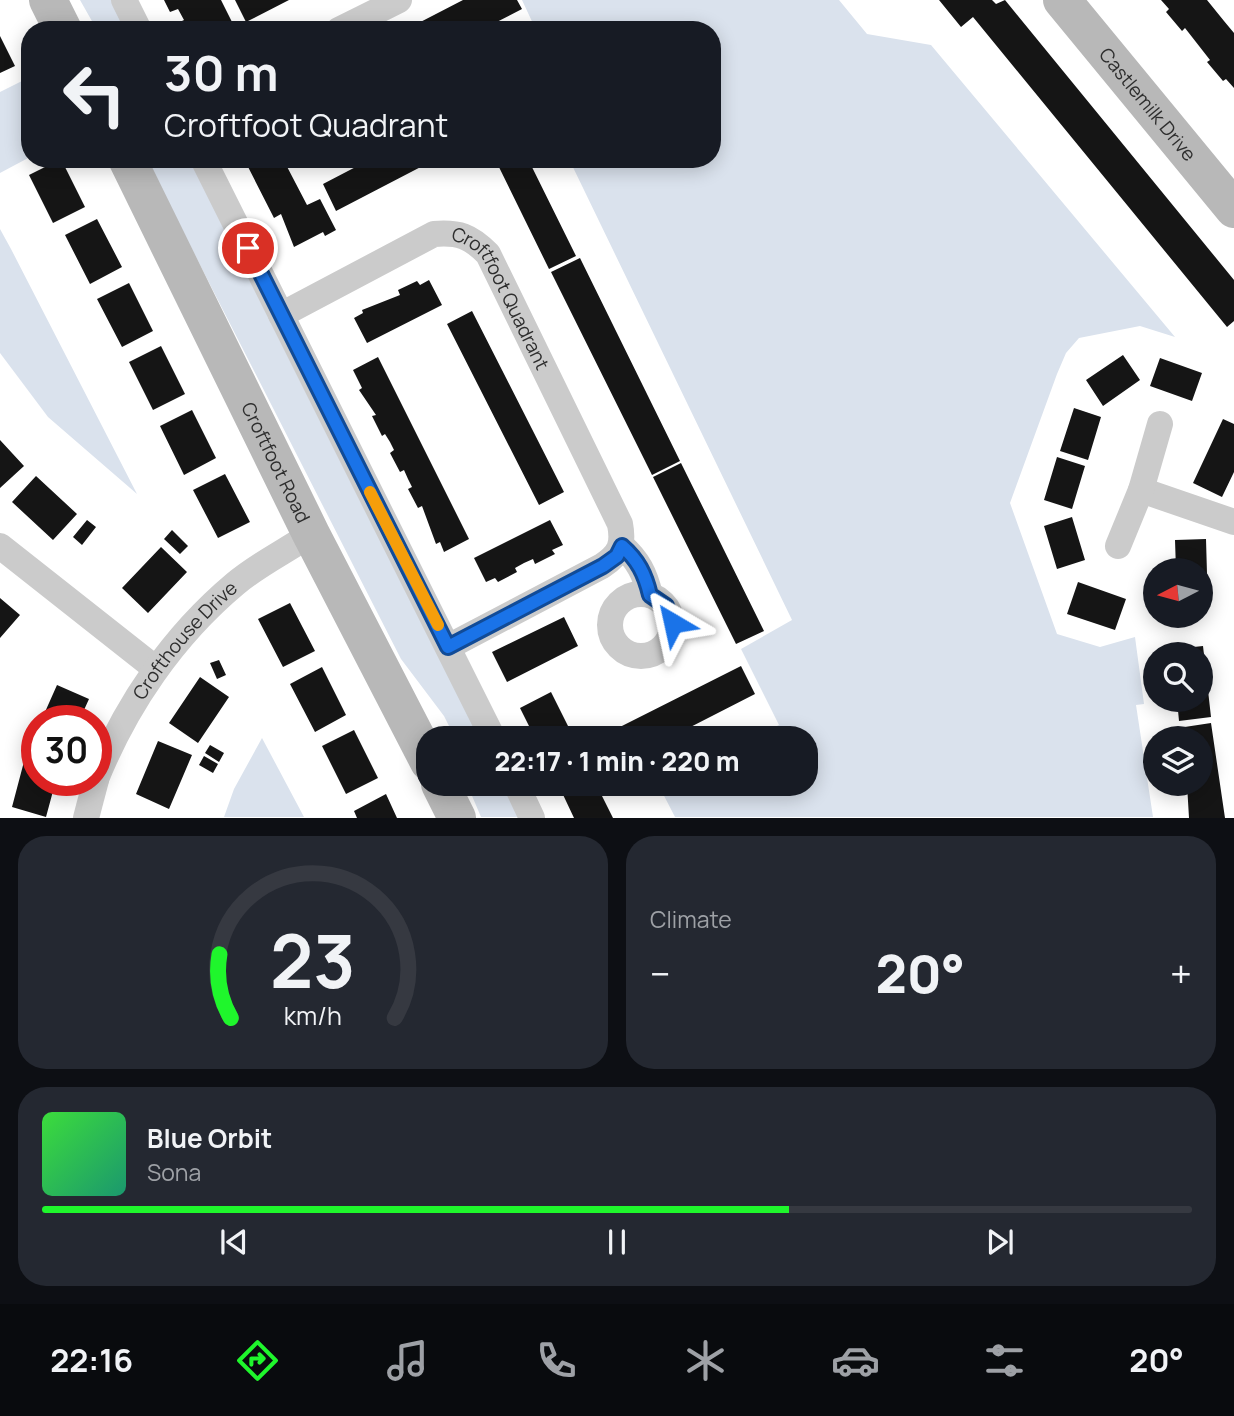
<!DOCTYPE html>
<meta charset="utf-8">
<style>
:root{--surface:#171b24;--page:#242831;--text:#f1f3f6;--muted:#9ea1a6;--line:#363941;--accent:#1ff62c}
body{margin:0;font-family:Manrope,sans-serif;background:var(--page);color:var(--text);height:100vh;display:flex;flex-direction:column;font-size:26px;white-space:nowrap}
*{box-sizing:border-box;margin:0}
p{font-size:23px;color:var(--muted)}
.icon{flex:none;width:38px;height:38px;fill:none;stroke:currentColor;stroke-width:2;stroke-linecap:round;stroke-linejoin:round}
.map{position:relative;height:818px;overflow:hidden}
.details{display:flex;flex-direction:column;gap:18px;padding:18px;background:#0d0f14;flex:1}
.details>*{flex:none}
.banner{position:absolute;left:21px;top:21px;width:700px;height:147px;border-radius:28px;box-shadow:0 4px 18px #0003;background:#171b24;color:var(--text);overflow:hidden}
.needle{width:46px;rotate:264deg}
.buttons{position:absolute;left:1143px;top:558px;display:grid;gap:14px}
.buttons a{display:grid;place-items:center;width:70px;height:70px;border-radius:50%;background:var(--surface);box-shadow:0 4px 18px #0003;font-size:35px}
.speed{position:absolute;left:21px;top:705px;display:flex;gap:14px;font-size:35px;font-weight:700;text-align:center}
.speed>*{display:grid;place-content:center;width:91px;height:91px;border-radius:50%;background:var(--surface);box-shadow:0 4px 18px #0003;line-height:1}
.speed .limit{border:10px solid #d22;background:#fff;color:#111}
.pin{position:absolute;display:grid;place-items:center;width:60px;height:60px;color:#fff;margin:-30px;border:4px solid #fff;border-radius:50%;box-shadow:0 2px 7px #0007}
.me{position:absolute;width:77px;margin:-38px;rotate:324deg;stroke-linejoin:round;filter:drop-shadow(0 0 5px #0008)}
.turn{display:flex;align-items:center;gap:24px;height:147px;padding:0 28px;font-size:32px}
.turn .icon{width:91px;height:91px;stroke-width:2.5}
.turn b{display:block;font-size:49px;line-height:60px}
.big{font-size:52px;font-weight:800;line-height:1.1}
.details .card{flex:1;display:flex;flex-direction:column;justify-content:center;gap:10px;min-width:0;padding:0 24px;border-radius:28px;background:var(--page)}
.details .dial{align-items:center;gap:0}
.dial svg{height:182px;overflow:visible;fill:none;stroke:var(--line);stroke-width:7;stroke-linecap:round;text-anchor:middle}
.dial text{fill:var(--text);stroke:none}
.song{display:flex;align-items:center;gap:21px}
.cover{width:84px;height:84px;border-radius:10px;background:linear-gradient(135deg,hsl(120 70% 55%),hsl(160 70% 35%))}
.played{height:7px;border-radius:4px;background:linear-gradient(90deg,var(--accent) 65%,var(--line) 65%)}
.keys{display:flex;justify-content:space-around;direction:ltr}
.heat{display:flex;justify-content:space-between;align-items:center;font-size:38px;direction:ltr}
.details .tiles{flex:1;display:grid;gap:18px;grid-template-columns:1fr 1fr}
.card:last-child{grid-column:span 2}
.trip{position:absolute;left:416px;top:726px;width:402px;height:70px;border-radius:28px;background:var(--surface);box-shadow:0 4px 18px #0003;font-weight:800;line-height:70px;text-align:center}
.menu{display:flex;height:112px;justify-content:space-around;align-items:center;background:#090b0e;color:var(--muted)}
.menu .icon{width:49px;height:49px}
.menu .on{color:var(--accent)}
.menu b{font-size:32px;color:var(--text)}
.map>svg:first-child{display:block}
</style>
<div class="map">
<svg width="1234" height="818" viewBox="0 0 1234 818">
<rect width="100%" height="100%" fill="#fff"/>
<path fill="#dae2ed" d="M80,0H112L127,30H97Z
M522,0H839L867,34L931,45L1175,337L1140,326L1079,338L1066,353L1057,374L1010,503L1057,634L1100,647L1135,637L1144,704L1136,705L1153,817H675L659,786L663,784H807V738H752L779,725L741,649L792,620L569,159H712V30H536Z
M30,77V157L0,173V92Z
M146,159H192L480,738H455L444,716L401,659Z
M0,229L11,249L137,494L48,417L0,353Z
M262,738L304,817H224L234,789Z
M467,784H503L519,817H481Z"/>
<path fill="#151515" d="M164,0H221L233,24L222,30L219,27L213,30H184L180,22L184,20L178,9L170,12Z
M235,0H289L246,22Z
M463,0H517L522,9L481,30H405Z
M939,0H992L996,4L1005,0L1234,280V321L1227,327L973,17L961,27Z
M1161,0H1207L1224,21L1234,33V88L1226,79L1223,81L1207,62L1210,60L1185,28L1182,31L1166,12L1169,9Z
M0,36L15,66L0,73Z
M61,159L85,207L53,223L29,175Z
M244,159H283L307,205L320,199L336,230L325,236L323,232L294,247L281,214L274,218Z
M371,159H436L336,211L323,184Z
M495,159H528L576,256L549,269Z
M97,219L122,267L90,284L65,235Z
M580,258L680,461L652,475L551,272Z
M429,280L442,305L367,343L354,318L363,313L362,310L400,295L398,290L417,281L420,285Z
M129,283L153,331L122,347L97,299Z
M472,311L564,492L539,505L447,324Z
M161,346L185,394L153,410L129,362Z
M1123,355L1140,380L1103,406L1086,380Z
M378,357L469,539L444,552L440,542L436,544L422,506L418,508L408,489L412,487L408,479L404,470L400,472L390,453L394,450L390,442L385,434L382,436L372,416L376,415L359,390L362,388L353,370Z
M1160,358L1202,373L1192,401L1150,386Z
M1074,408L1101,417L1088,460L1060,451Z
M192,410L216,458L184,475L160,426Z
M1223,419L1234,424V472L1222,497L1193,483Z
M0,440L24,466L0,488Z
M1057,457L1085,466L1072,509L1044,500Z
M681,463L764,631L736,644L653,477Z
M225,474L250,522L218,538L193,490Z
M36,476L77,514L53,540L12,502Z
M1072,517L1085,560L1057,569L1044,526Z
M87,520L96,527L82,545L73,537Z
M550,520L563,545L552,550L555,554L535,564L533,559L524,563L515,568L517,572L498,582L495,578L486,582L474,558Z
M172,530L188,546L180,554L164,539Z
M1206,539L1208,609H1200V570H1176L1175,540Z
M161,547L187,572L148,613L122,588Z
M1078,582L1126,599L1115,630L1067,614Z
M0,598L20,615L0,638Z
M290,603L315,651L283,667L258,619Z
M564,617L578,646L507,682L492,652Z
M1203,646L1211,717L1179,721L1177,700H1200V654H1167L1166,650Z
M219,660L226,675L217,679L210,663Z
M741,666L755,694L669,738H611L608,733Z
M322,667L346,715L315,732L290,684Z
M200,677L229,697L198,743L169,723Z
M57,685L89,699L79,721H41Z
M551,692L574,738H535L520,708Z
M1211,723L1225,818H1189L1187,784H1200V738H1180L1178,728Z
M354,730L378,778L346,794L322,746Z
M158,741L192,755L169,809L136,794Z
M210,745L224,753L219,762L205,753Z
M26,754L37,757V780H56L46,817L12,807Z
M204,756L218,764L213,773L199,765Z
M558,784H596L613,818H574Z
M386,794L397,818H357L354,811Z"/>
<g fill="none" stroke-linecap="round" stroke-linejoin="round">
<g stroke="#cbcbcb" stroke-width="26">
<path d="M124,0L139,30"/>
<path d="M339,30L399,0"/>
<path d="M203,159L493,738"/>
<path id="s1" d="M281,315L434,234C459,232 470,236 488,254L620,524C624,545 620,554 602,566L448,647"/>
<path d="M1141,490L1234,522"/>
<path d="M0,546L156,669"/>
<path d="M622,546C638,560 645,574 650,595"/>
<path d="M1118,546L1141,490L1160,424"/>
<circle cx="641" cy="625" r="31"/>
<path id="s2" d="M96,779C126,705 173,636 235,584C257,565 286,551 311,534"/>
<path d="M516,784L532,818"/>
<path d="M86,818L96,780"/>
</g>
<g stroke="#b8b8b8" stroke-width="38">
<path d="M48,0L63,30"/>
<path id="s3" d="M1062,0L1234,209"/>
<path id="s4" d="M127,159L311,534L429,762"/>
<path d="M440,784L457,818"/>
</g>
</g>
<g fill="none" stroke-linecap="round" stroke-linejoin="round">
<defs>
<path id="route" d="M248,248L448,647L603,566L617,556L622,546C638,560 645,574 650,595L666,606L673,623"/>
</defs>
<use href="#route" stroke="#114b97" stroke-width="18"/>
<use href="#route" stroke="#1a73e8" stroke-width="12"/>
<path stroke="#f59e0b" stroke-width="12" d="M370,492L438,625"/>
</g>
<g text-anchor="middle" dominant-baseline="central" stroke-width="7" stroke-linejoin="round" paint-order="stroke">
<g font-size="19" fill="#2e2e2e" stroke="#fff">
<text stroke="none"><textPath href="#s3" startOffset="135">Castlemilk Drive</textPath></text>
<text stroke="none"><textPath href="#s1" startOffset="276">Croftfoot Quadrant</textPath></text>
<text stroke="none"><textPath href="#s4" startOffset="338">Croftfoot Road</textPath></text>
<text stroke="none"><textPath href="#s2" startOffset="166">Crofthouse Drive</textPath></text>
</g>
</g>
</svg>
<div class="buttons">
<a><svg class="needle" viewBox="-14 -14 28 28"><path d="M0-13l5 13h-10z" fill="#e53935"/><path d="M0 13l5-13h-10z" fill="#9ea1a6"/></svg></a>
<a><svg class="icon" aria-label="search" viewBox="0 0 24 24"><circle cx="10" cy="10" r="6"/><path d="M15 15l6 6"/></svg></a>
<a><svg class="icon" aria-label="layers" viewBox="0 0 24 24"><path d="M12 4l9 5-9 5-9-5zM3 14l9 5 9-5"/></svg></a>
</div>
<div class="speed"><div class="limit">30</div></div>
<div class="pin" style="left:248px;top:248px;background:#d93025"><svg class="icon" aria-label="arrive" viewBox="0 0 24 24"><path d="M6 21V4h12l-3 4 3 4H6"/></svg></div>
<svg class="me" style="left:673px;top:623px" viewBox="-20 -20 40 40"><path d="M0-17L14 15 0 8-14 15z" fill="#1a73e8" stroke="#fff" stroke-width="4"/></svg>
<div class="trip">22:17 · 1 min · 220 m</div>
<div class="banner">
<div class="turn"><svg class="icon" aria-label="left" viewBox="0 0 24 24"><path d="M17 20v-9H6M10 6l-5 5 5 5"/></svg><div><b>30 m</b>Croftfoot Quadrant</div></div>
</div>
</div>
<section class="details">
<div class="tiles">
<div class="card dial"><svg viewBox="0 0 100 80">
<path d="M14 69A42 42 0 1 1 86 69"/>
<path d="M14 69A42 42 0 0 1 9 41" stroke="#1ff62c"/>
<text x="50" y="56" font-size="32" font-weight="700">23</text>
<text x="50" y="72" font-size="11">km/h</text>
</svg></div>
<div class="card"><p>Climate</p>
<div class="heat"><a>−</a><b class="big">20°</b><a>+</a></div>
</div>
<div class="card">
<div class="song"><i class="cover"></i><div><b>Blue Orbit</b><p>Sona</p></div></div>
<div class="played"></div>
<div class="keys"><svg class="icon" aria-label="previous" viewBox="0 0 24 24"><path d="M18 5L8 12l10 7zM5 5v14"/></svg><svg class="icon" aria-label="pause" viewBox="0 0 24 24"><path d="M8 5v14M16 5v14"/></svg><svg class="icon" aria-label="next" viewBox="0 0 24 24"><path d="M6 5l10 7-10 7zM19 5v14"/></svg></div>
</div>
</div>
</section>
<nav class="menu">
<b>22:16</b>
<svg class="icon on" aria-label="directions" viewBox="0 0 24 24"><path d="M12 3l9 9-9 9-9-9zM9 14v-3h6M13 9l2 2-2 2"/></svg>
<svg class="icon" aria-label="music" viewBox="0 0 24 24"><path d="M9 18V5l10-2v13"/><circle cx="6" cy="18" r="3"/><circle cx="16" cy="16" r="3"/></svg>
<svg class="icon" aria-label="phone" viewBox="0 0 24 24"><path d="M5 4h4l2 5-3 2q2 4 5 5l2-3 5 2v4C11 20 4 13 5 4z"/></svg>
<svg class="icon" aria-label="climate" viewBox="0 0 24 24"><path d="M12 3v18M4 7l16 10M4 17L20 7"/></svg>
<svg class="icon" aria-label="car" viewBox="0 0 24 24"><path d="M5 17H2v-5l4-1 3-4h7l3 4 3 1v5h-3M9 17h6M6 11h13"/><circle cx="7" cy="17" r="2"/><circle cx="17" cy="17" r="2"/></svg>
<svg class="icon" aria-label="filters" viewBox="0 0 24 24"><path d="M4 7h16M4 17h16"/><circle cx="9" cy="7" r="2"/><circle cx="15" cy="17" r="2"/></svg>
<b>20°</b>
</nav>
